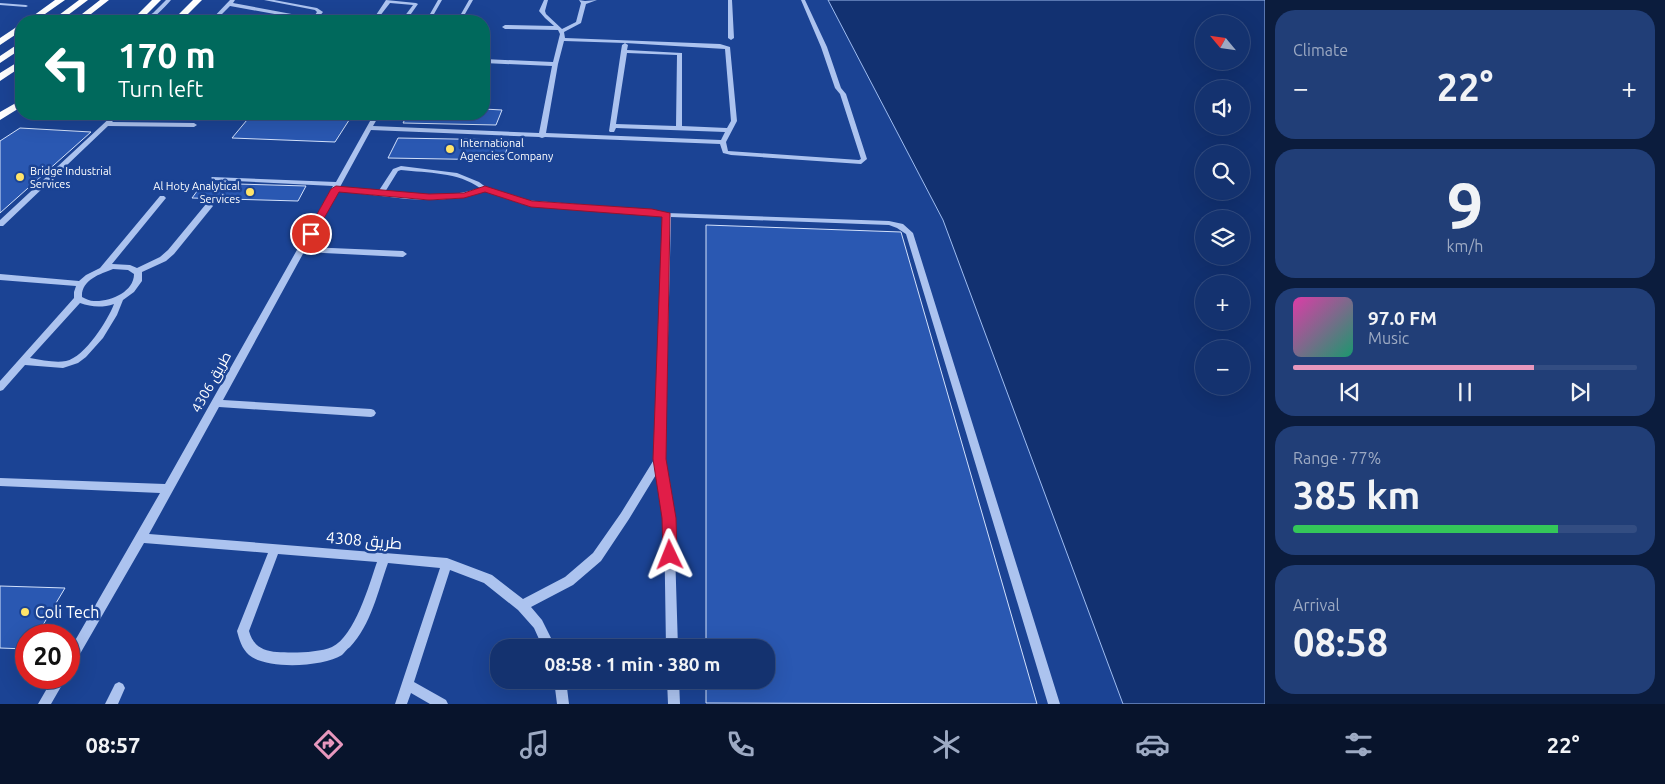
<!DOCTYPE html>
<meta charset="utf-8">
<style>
:root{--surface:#14326f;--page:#213e77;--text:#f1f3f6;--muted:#9daac3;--line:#334d82;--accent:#e797bd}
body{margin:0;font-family:Ubuntu,Cairo,sans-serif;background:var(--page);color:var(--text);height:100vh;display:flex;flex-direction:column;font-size:19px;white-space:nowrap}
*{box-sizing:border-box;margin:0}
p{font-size:16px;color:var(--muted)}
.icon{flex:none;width:28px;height:28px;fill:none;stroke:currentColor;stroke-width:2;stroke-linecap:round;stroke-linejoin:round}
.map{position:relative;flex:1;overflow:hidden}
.panel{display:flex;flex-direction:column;gap:10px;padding:10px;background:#0b1c3d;width:400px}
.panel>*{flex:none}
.top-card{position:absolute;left:15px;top:15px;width:475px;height:105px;border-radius:20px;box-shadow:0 5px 20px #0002,0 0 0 1px var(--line);background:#00695c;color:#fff;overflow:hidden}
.needle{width:32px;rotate:299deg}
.controls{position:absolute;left:1195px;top:15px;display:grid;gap:10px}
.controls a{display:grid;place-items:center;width:55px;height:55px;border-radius:50%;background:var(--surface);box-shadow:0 5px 20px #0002,0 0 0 1px var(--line);font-size:25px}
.speed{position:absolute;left:15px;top:624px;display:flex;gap:10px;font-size:25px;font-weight:700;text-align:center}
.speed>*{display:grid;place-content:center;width:65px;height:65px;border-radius:50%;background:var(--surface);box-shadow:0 5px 20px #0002,0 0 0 1px var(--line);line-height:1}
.speed .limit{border:8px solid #d22;background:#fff;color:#111}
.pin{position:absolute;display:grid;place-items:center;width:42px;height:42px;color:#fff;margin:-21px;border:2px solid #fff;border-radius:50%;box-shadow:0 1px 5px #0007}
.me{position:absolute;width:55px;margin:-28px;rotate:358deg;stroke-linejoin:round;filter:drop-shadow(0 0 4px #0008)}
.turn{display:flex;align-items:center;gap:18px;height:105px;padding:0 20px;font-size:22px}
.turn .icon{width:65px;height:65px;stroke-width:2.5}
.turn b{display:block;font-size:35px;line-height:42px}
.big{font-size:38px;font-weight:700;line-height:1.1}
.panel .tile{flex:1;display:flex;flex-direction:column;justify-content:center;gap:8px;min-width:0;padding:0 18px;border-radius:20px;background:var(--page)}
.panel .dial{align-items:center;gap:0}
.dial b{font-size:65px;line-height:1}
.song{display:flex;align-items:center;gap:15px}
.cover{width:60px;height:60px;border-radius:8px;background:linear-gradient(135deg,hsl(320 70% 55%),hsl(160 70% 35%))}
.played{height:5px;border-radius:2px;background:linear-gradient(90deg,var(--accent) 70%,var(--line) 70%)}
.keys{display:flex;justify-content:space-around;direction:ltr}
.heat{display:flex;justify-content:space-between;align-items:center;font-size:28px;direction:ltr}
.charge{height:8px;border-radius:4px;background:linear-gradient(90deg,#34c759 77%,var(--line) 0)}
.trip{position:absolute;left:490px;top:639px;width:285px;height:50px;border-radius:20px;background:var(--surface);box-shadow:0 5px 20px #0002,0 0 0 1px var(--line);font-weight:700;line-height:50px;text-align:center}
.tab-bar{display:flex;height:80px;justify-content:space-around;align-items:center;background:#08142c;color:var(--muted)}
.tab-bar .icon{width:35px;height:35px}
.tab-bar .current{color:var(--accent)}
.tab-bar b{font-size:22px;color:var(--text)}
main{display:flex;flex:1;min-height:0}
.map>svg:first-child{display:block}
</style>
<main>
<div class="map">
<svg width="1265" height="704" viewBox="0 0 1265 704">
<rect width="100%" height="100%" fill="#1b4394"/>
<path fill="#123171" stroke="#9fbdf1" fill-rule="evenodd" d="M828,0H1265V704H1123L943,220ZM1204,24H1241V61H1204ZM1204,89H1241V126H1204ZM1204,154H1241V191H1204ZM1204,219H1241V256H1204ZM1204,284H1241V321H1204ZM1204,349H1241V386H1204Z"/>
<path fill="#2a58b2" stroke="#d3e1fb" d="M484,109L502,110L496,125L403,123L408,114H484Z
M252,114H353L335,142L232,138Z
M20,128L91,132L0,213V141Z
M398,138L509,140L504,160L388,158Z
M203,183L306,186L298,201L192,198Z
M706,225L901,232L1037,704L706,703V680H766V648H706Z
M0,586L65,588L37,635H26V649L0,648Z"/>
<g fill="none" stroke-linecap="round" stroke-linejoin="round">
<path fill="#acc3ef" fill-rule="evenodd" d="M166,0H171C163,9 153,21 140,21L153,13Z
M230,0H235L233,3L313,18L317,12L315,10L264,0H274L317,8L323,12L318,18L327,21H313L230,6L215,21H210Z
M386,0L416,3L418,4L406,21H401L413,5L390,3L376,21H372Z
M438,0H442L430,21H426Z
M469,0H473L461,21H457Z
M544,0H548L545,11L546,14L562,29L576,22L581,3L579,0L585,1L597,0L586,4L581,23L564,32L565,38L720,44L730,47L737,121L726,142L728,151L859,160L861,159L840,94L835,88L821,47L801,0H805L827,47L841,88L846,94L867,159L861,164L731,155L723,153L720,144L545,137L542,138L539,137L371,130L340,187L378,192L393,169L401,166L457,173L479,182L487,188L523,200L652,210L667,213L889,221L903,224L913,233L1060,704H1048L906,234L897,228L889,225L671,217L665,459L674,518L678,648H666L664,518L657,473L629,519L601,561L573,585L531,607L542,620L556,648H543L534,628L518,610L484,583L450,570L414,682L446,700L448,704H430L411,693L407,704H395L440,568L388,563C378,591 371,625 350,647C347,649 344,653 342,655C323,667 267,670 249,655C242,649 239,639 237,631L268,553L144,543L73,666L69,668V651L160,493L0,486V478L165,484L333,186L214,180L211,178L212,177L336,182L374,114H380L373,126L539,133L552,66L484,63V59L553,62L560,34L558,30L505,29L502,27L505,25L554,26L545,18L539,11ZM564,41L625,43L622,45L621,51L609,131L610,132H614L616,128L725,132L721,140L546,133L558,64ZM625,43L725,49L731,121L727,128L682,126V53L627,50L628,45ZM627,53L677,55L676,126L616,124ZM401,170C428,173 458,172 480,188C449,198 416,196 385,192L398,171ZM338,191L407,199L433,200L460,198L485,191L522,204L652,214L663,217L655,458L621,513L593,553L565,577L523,599L492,575L447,558L149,534L219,407L371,417L374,416L376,413L374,410L371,409L223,400L304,252L403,257L407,254L403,251L307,247ZM278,554L377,562C369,585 355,636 332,647C318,653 292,653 277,652C263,651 253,646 249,631Z
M728,0H732L734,38L731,40L728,38Z
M0,3L26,5L28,6L26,7L0,5Z
M114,114H120L112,122L194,123L197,125L194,127L108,126L3,226H0V220Z
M160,196H164L166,198L112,264L130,265L137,268L160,257L168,250L206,204H212L213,206L174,254L166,261L142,272V281L134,292L123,300L117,315L103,338L86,357L78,363L63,368L25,365L3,390L0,391V381L74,298V292L76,286L0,280V274L79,281L86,275L100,268ZM113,269L128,270L134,274C134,292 110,302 94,301C90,301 86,299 82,297C81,280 100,274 113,269ZM80,303C91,307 102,308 114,304C108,320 85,357 66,361C55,363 42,360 30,358Z
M53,678H66L51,704H38Z
M554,680H566L569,704H557Z
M667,680H679L680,704H668Z
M119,682L123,684L125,688L118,704H105L115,684Z"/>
<path fill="#fff" fill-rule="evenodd" d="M55,0H65L35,21H26Z
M79,0H88L60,21H51Z
M100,0H109L82,21H73Z
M152,0H161L140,21H131Z
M193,0H202L181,21H172Z
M21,24V31L0,45V38Z
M21,42V49L0,63V56Z
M21,60V67L0,81V73Z
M21,100V107L0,120V112Z"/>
</g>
<path fill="#e11d48" stroke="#92132f" d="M336,186L429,194L464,193L485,186L532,201L652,209L670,213L666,459L676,518L677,555L675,560L670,561L665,560L663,555L662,518L653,459L662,217L531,207L485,192L464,198L429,200L339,192L314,236H307L306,234L331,189Z"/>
<g fill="#ffe46a" stroke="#1b4394" stroke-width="2">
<circle cx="450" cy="149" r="5"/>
<circle cx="20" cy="177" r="5"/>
<circle cx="250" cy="192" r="5"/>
<circle cx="25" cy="612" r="5"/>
</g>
<g text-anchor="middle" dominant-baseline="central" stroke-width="5" stroke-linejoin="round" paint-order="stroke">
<g font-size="11" fill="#fff" stroke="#1b4394" text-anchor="start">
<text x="460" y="143">International<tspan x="460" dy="13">Agencies Company</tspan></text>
<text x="30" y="171">Bridge Industrial<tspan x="30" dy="13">Services</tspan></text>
<text x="240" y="186" text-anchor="end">Al Hoty Analytical<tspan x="240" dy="13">Services</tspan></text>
</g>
<g font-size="14" fill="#fff" stroke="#1b4394">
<text transform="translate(211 382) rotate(-61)">طريق 4306</text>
</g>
<g font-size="16" fill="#fff" stroke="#1b4394">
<text transform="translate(364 540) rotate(5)">طريق 4308</text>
</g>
<g font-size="16" fill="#fff" stroke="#1b4394" text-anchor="start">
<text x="35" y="612">Coli Tech</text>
</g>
</g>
</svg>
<div class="controls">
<a><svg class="needle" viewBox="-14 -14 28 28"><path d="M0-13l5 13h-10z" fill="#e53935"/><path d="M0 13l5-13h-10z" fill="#9daac3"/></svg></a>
<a><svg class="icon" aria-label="sound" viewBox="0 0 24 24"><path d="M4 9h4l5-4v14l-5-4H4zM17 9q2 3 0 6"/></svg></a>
<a><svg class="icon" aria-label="search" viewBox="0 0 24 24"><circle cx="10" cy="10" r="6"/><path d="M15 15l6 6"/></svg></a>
<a><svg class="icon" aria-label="layers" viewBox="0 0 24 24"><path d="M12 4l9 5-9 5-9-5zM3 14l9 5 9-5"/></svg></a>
<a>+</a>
<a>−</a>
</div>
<div class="speed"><div class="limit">20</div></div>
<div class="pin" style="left:311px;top:234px;background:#d93025"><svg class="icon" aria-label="arrive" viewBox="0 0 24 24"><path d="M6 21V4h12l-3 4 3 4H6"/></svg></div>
<svg class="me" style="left:670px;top:555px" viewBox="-20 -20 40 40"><path d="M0-17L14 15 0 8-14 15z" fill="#e11d48" stroke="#fff" stroke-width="4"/></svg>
<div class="trip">08:58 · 1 min · 380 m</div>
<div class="top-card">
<div class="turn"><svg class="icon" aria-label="left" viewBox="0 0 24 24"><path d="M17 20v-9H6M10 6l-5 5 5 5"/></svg><div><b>170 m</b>Turn left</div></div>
</div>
</div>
<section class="panel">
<div class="tile"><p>Climate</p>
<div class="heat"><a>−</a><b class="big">22°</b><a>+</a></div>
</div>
<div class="tile dial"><b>9</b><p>km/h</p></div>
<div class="tile">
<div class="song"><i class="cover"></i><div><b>97.0 FM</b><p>Music</p></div></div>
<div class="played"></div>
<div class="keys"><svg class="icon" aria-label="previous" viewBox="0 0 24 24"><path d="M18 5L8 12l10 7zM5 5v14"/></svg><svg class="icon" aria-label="pause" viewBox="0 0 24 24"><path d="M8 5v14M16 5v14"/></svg><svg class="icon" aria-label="next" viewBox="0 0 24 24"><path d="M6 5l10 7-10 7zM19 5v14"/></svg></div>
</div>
<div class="tile"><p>Range · 77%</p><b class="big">385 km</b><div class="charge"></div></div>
<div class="tile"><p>Arrival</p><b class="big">08:58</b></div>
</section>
</main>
<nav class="tab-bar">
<b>08:57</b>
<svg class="icon current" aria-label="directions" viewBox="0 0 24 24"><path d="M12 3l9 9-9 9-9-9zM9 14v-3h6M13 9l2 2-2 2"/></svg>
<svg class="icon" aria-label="music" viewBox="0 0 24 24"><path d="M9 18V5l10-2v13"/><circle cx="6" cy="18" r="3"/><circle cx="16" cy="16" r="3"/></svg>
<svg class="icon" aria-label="phone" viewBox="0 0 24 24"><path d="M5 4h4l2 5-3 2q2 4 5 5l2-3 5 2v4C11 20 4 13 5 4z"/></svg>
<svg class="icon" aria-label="climate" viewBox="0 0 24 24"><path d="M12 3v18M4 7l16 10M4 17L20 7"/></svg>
<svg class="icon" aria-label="car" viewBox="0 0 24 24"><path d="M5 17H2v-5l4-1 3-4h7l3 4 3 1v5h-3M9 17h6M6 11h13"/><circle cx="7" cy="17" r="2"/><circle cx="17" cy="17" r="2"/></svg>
<svg class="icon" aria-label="filters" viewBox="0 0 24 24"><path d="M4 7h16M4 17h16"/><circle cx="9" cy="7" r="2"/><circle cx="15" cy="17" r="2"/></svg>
<b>22°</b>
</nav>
